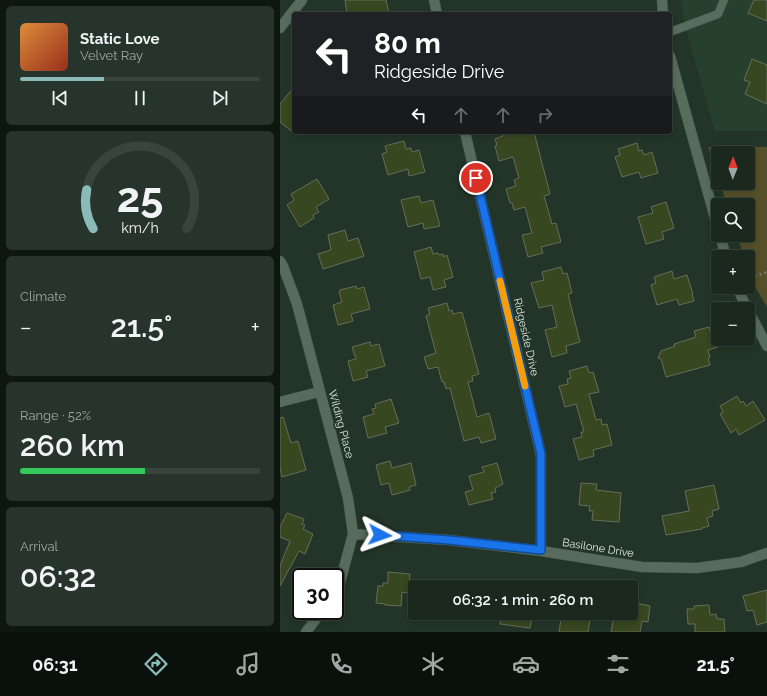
<!DOCTYPE html>
<meta charset="utf-8">
<style>
:root{--surface:#1a281e;--page:#27342b;--text:#f1f3f6;--muted:#9fa6a4;--line:#38443c;--accent:#8bbbb9}
body{margin:0;font-family:Raleway,sans-serif;background:var(--page);color:var(--text);height:100vh;display:flex;flex-direction:column;font-size:15px;white-space:nowrap}
*{box-sizing:border-box;margin:0}
p{font-size:13px;color:var(--muted)}
.icon{flex:none;width:22px;height:22px;fill:none;stroke:currentColor;stroke-width:2;stroke-linecap:round;stroke-linejoin:round}
.map{position:relative;flex:1;overflow:hidden}
.side{display:flex;flex-direction:column;gap:6px;padding:6px;background:#0e1610;width:280px}
.side>*{flex:none}
.hud{position:absolute;left:12px;top:12px;width:380px;height:122px;border-radius:4px;box-shadow:0 2px 6px #0003,0 0 0 1px var(--line);background:#202124;color:#fff;overflow:hidden}
.needle{width:26px;rotate:1deg}
.controls{position:absolute;left:431px;top:146px;display:grid;gap:8px}
.controls a{display:grid;place-items:center;width:44px;height:44px;border-radius:4px;background:var(--surface);box-shadow:0 2px 6px #0003,0 0 0 1px var(--line);font-size:20px}
.speed{position:absolute;left:12px;top:568px;display:flex;gap:8px;font-size:20px;font-weight:700;text-align:center}
.speed>*{display:grid;place-content:center;width:52px;height:52px;border-radius:50%;background:var(--surface);box-shadow:0 2px 6px #0003,0 0 0 1px var(--line);line-height:1}
.speed .limit{border:2px solid #111;border-radius:6px;background:#fff;color:#111}
.pin{position:absolute;display:grid;place-items:center;width:34px;height:34px;color:#fff;margin:-17px;border:2px solid #fff;border-radius:50%;box-shadow:0 1px 4px #0007}
.me{position:absolute;width:44px;margin:-22px;rotate:94deg;stroke-linejoin:round;filter:drop-shadow(0 0 3px #0008)}
.turn{display:flex;align-items:center;gap:14px;height:84px;padding:0 16px;font-size:18px}
.turn .icon{width:52px;height:52px;stroke-width:2.5}
.turn b{display:block;font-size:28px;line-height:34px}
.lanes{display:flex;align-items:center;height:38px;padding:0 16px;background:#0003;justify-content:center;gap:20px;direction:ltr}
.lanes .off{opacity:.35}
.big{font-size:30px;font-weight:600;line-height:1.1}
.side .card{flex:1;display:flex;flex-direction:column;justify-content:center;gap:6px;min-width:0;padding:0 14px;border-radius:6px;background:var(--page)}
.side .dial{align-items:center;gap:0}
.dial svg{height:104px;overflow:visible;fill:none;stroke:var(--line);stroke-width:7;stroke-linecap:round;text-anchor:middle}
.dial text{fill:var(--text);stroke:none}
.song{display:flex;align-items:center;gap:12px}
.cover{width:48px;height:48px;border-radius:6px;background:linear-gradient(135deg,hsl(30 70% 55%),hsl(10 70% 35%))}
.played{height:4px;border-radius:2px;background:linear-gradient(90deg,var(--accent) 35%,var(--line) 35%)}
.keys{display:flex;justify-content:space-around;direction:ltr}
.heat{display:flex;justify-content:space-between;align-items:center;font-size:22px;direction:ltr}
.charge{height:6px;border-radius:3px;background:linear-gradient(90deg,#34c759 52%,var(--line) 0)}
.trip{position:absolute;left:128px;top:580px;width:230px;height:40px;border-radius:4px;background:var(--surface);box-shadow:0 2px 6px #0003,0 0 0 1px var(--line);font-weight:600;line-height:40px;text-align:center}
.tabs{display:flex;height:64px;justify-content:space-around;align-items:center;background:#0a100c;color:var(--muted)}
.tabs .icon{width:28px;height:28px}
.tabs .current{color:var(--accent)}
.tabs b{font-size:18px;color:var(--text)}
main{display:flex;flex:1;min-height:0}
.map>svg:first-child{display:block}
</style>
<main>
<section class="side">
<div class="card">
<div class="song"><i class="cover"></i><div><b>Static Love</b><p>Velvet Ray</p></div></div>
<div class="played"></div>
<div class="keys"><svg class="icon" aria-label="previous" viewBox="0 0 24 24"><path d="M18 5L8 12l10 7zM5 5v14"/></svg><svg class="icon" aria-label="pause" viewBox="0 0 24 24"><path d="M8 5v14M16 5v14"/></svg><svg class="icon" aria-label="next" viewBox="0 0 24 24"><path d="M6 5l10 7-10 7zM19 5v14"/></svg></div>
</div>
<div class="card dial"><svg viewBox="0 0 100 80">
<path d="M14 69A42 42 0 1 1 86 69"/>
<path d="M14 69A42 42 0 0 1 9 39" stroke="#8bbbb9"/>
<text x="50" y="56" font-size="32" font-weight="700">25</text>
<text x="50" y="72" font-size="11">km/h</text>
</svg></div>
<div class="card"><p>Climate</p>
<div class="heat"><a>−</a><b class="big">21.5°</b><a>+</a></div>
</div>
<div class="card"><p>Range · 52%</p><b class="big">260 km</b><div class="charge"></div></div>
<div class="card"><p>Arrival</p><b class="big">06:32</b></div>
</section>
<div class="map">
<svg width="487" height="632" viewBox="0 0 487 632">
<rect width="100%" height="100%" fill="#233528"/>
<path fill="#27402e" d="M401,0H487V131H435L406,30Z"/>
<path fill="#555029" d="M428,147H487V307L470,278L468,270V257H464L457,235H468V205H447L440,183H468V153H438V177Z"/>
<path fill="#37471f" stroke="#656e5a" d="M65,0H106L109,14H67Z
M474,0H487V21L468,13Z
M472,59L487,65V104L465,94L470,82L464,80Z
M14,87V133L0,122V104Z
M222,132H254L270,194L264,196L272,224L276,223L281,242L261,247L263,253L248,257L242,235L252,233L245,207L234,210L232,203H230L226,189L236,186L234,180L239,178L233,157L219,161L215,146L217,145L215,139L223,136Z
M124,141L126,149L131,148L132,152L139,150L145,172L129,176L128,169L108,175L102,154L107,152L105,146Z
M357,143L359,151L362,150L364,155L372,152L378,173L361,178L359,172L342,177L335,157L340,155L338,149Z
M37,179L49,199L36,207L39,212L33,215L34,218L20,227L7,205L14,200L11,194Z
M139,196L141,203L153,200L160,226L144,229L143,223L128,227L121,200Z
M386,202L394,228L382,232L384,239L366,244L358,217L373,213L371,207Z
M65,230L68,241L78,238L84,256L43,269L38,254L51,250L48,235Z
M151,247L153,254L158,253L159,255L163,254L164,257L167,255L173,277L164,280L166,287L153,290L150,277L141,279L134,252Z
M281,267L283,274L287,273L292,293L288,294L300,342L286,346L287,353L272,357L265,330L277,327L272,305L259,308L251,283L264,280L262,272Z
M392,271L394,279L407,275L413,294H412L414,301L399,305L397,299L377,305L371,285L376,283L374,277Z
M76,286L77,289L84,287L90,309L71,314L73,321L58,325L53,305L62,302L59,292L60,290Z
M167,303L169,311L172,310L173,314L182,312L199,374L192,376L193,381L188,382L197,417L209,413L216,439L201,443L199,437L184,441L170,388L166,389L164,382H162L158,367L148,369L144,357L156,353L146,316L150,314L148,308Z
M429,327L431,334L434,333L438,347L428,350L430,357L428,358L430,365L386,377L381,359L378,358L381,351L395,346L394,344L416,337L414,331Z
M90,342L91,346L99,344L105,366L86,371L88,377L73,381L68,361L76,359L72,347Z
M307,366L309,373L313,372L319,392L309,394L316,420L321,419L322,425L327,424L332,445L313,450L314,456L299,460L293,439L302,437L301,432H304L296,404L285,407L279,386L288,384L287,379L291,378L289,371Z
M457,396L461,403L463,401L466,406L473,401L485,420L459,435L456,429L451,433L440,414L443,412L440,406Z
M111,399L119,423L105,427L107,433L88,438L83,417L94,414L92,409L96,408L95,404Z
M3,417L11,443L18,441L26,470L2,477L0,468V418Z
M110,461L112,468L131,463L136,485L129,487L130,490L112,495L109,483L101,485L96,465Z
M217,463L223,484L215,488L216,492L211,493L213,499L189,505L185,492L193,490L189,476L204,472L202,467Z
M301,483L317,484L316,490L341,493L339,522L312,520L313,511H309L310,506L299,505Z
M434,485L439,509L432,511L433,516L427,518L429,526L422,528V529L386,535L382,516L409,511L405,491Z
M7,513L24,519L22,524L25,525L23,529L33,534L25,554L19,551L0,586V566L10,541L0,537V527Z
M108,572L130,574L128,593L122,592L121,606L105,605V604L96,603L98,586H103V583H108Z
M487,590V622L477,625L473,610L467,611L463,596Z
M351,602L370,606L368,622L362,621L360,632H331L334,614L342,615V613H351Z
M429,605L430,615L436,614L437,619H444L445,632H415V624H408L407,609H414V606Z
M222,613H253L250,628L220,624Z
M282,613H311L308,632H279Z"/>
<g fill="none" stroke-linecap="round" stroke-linejoin="round">
<defs>
<path id="service" d="M390,32L438,14L444,0"/>
<path id="minor" d="M154,0L157,14
M382,0L383,14
M0,28L22,0
M390,56L438,229
M185,132L261,455V551
M440,235L446,257
M0,261L3,266L17,304L68,498L73,534L58,590L55,594
M457,287L467,309
M468,310L487,346
M0,402L39,392
M73,534L169,540L261,551L362,567L417,568L461,562L487,553
M26,632L42,611"/>
</defs>
<use href="#service" stroke="#415246" stroke-width="9"/>
<use href="#minor" stroke="#415246" stroke-width="11"/>
<path stroke="#6e7d72" stroke-width="2.5" stroke-dasharray="2 3" stroke-linecap="butt" d="M470,278L487,272"/>
<use href="#service" stroke="#586c5d" stroke-width="8"/>
<use href="#minor" stroke="#586c5d" stroke-width="10"/>
</g>
<g fill="none" stroke-linecap="round" stroke-linejoin="round">
<defs>
<path id="route" d="M100,535L169,540L261,550V454L196,178"/>
</defs>
<use href="#route" stroke="#114b97" stroke-width="10"/>
<use href="#route" stroke="#1a73e8" stroke-width="7"/>
<path stroke="#f59e0b" stroke-width="7" d="M220,281L245,386"/>
</g>
<g text-anchor="middle" dominant-baseline="central" stroke-width="4" stroke-linejoin="round" paint-order="stroke">
<g font-size="11" fill="#dbe7de" stroke="#233528">
<text transform="translate(246 337) rotate(77)">Ridgeside Drive</text>
<text transform="translate(61 424) rotate(75)">Wilding Place</text>
<text transform="translate(318 548) rotate(9)">Basilone Drive</text>
</g>
</g>
</svg>
<div class="controls">
<a><svg class="needle" viewBox="-14 -14 28 28"><path d="M0-13l5 13h-10z" fill="#e53935"/><path d="M0 13l5-13h-10z" fill="#9fa6a4"/></svg></a>
<a><svg class="icon" aria-label="search" viewBox="0 0 24 24"><circle cx="10" cy="10" r="6"/><path d="M15 15l6 6"/></svg></a>
<a>+</a>
<a>−</a>
</div>
<div class="speed"><div class="limit">30</div></div>
<div class="pin" style="left:196px;top:178px;background:#d93025"><svg class="icon" aria-label="arrive" viewBox="0 0 24 24"><path d="M6 21V4h12l-3 4 3 4H6"/></svg></div>
<svg class="me" style="left:100px;top:535px" viewBox="-20 -20 40 40"><path d="M0-17L14 15 0 8-14 15z" fill="#1a73e8" stroke="#fff" stroke-width="4"/></svg>
<div class="trip">06:32 · 1 min · 260 m</div>
<div class="hud">
<div class="turn"><svg class="icon" aria-label="left" viewBox="0 0 24 24"><path d="M17 20v-9H6M10 6l-5 5 5 5"/></svg><div><b>80 m</b>Ridgeside Drive</div></div>
<div class="lanes"><svg class="icon" aria-label="left" viewBox="0 0 24 24"><path d="M17 20v-9H6M10 6l-5 5 5 5"/></svg><svg class="icon off" aria-label="ahead" viewBox="0 0 24 24"><path d="M12 20V5M6 11l6-6 6 6"/></svg><svg class="icon off" aria-label="ahead" viewBox="0 0 24 24"><path d="M12 20V5M6 11l6-6 6 6"/></svg><svg class="icon off" aria-label="right" viewBox="0 0 24 24"><path d="M7 20v-9h11M14 6l5 5-5 5"/></svg></div>
</div>
</div>
</main>
<nav class="tabs">
<b>06:31</b>
<svg class="icon current" aria-label="directions" viewBox="0 0 24 24"><path d="M12 3l9 9-9 9-9-9zM9 14v-3h6M13 9l2 2-2 2"/></svg>
<svg class="icon" aria-label="music" viewBox="0 0 24 24"><path d="M9 18V5l10-2v13"/><circle cx="6" cy="18" r="3"/><circle cx="16" cy="16" r="3"/></svg>
<svg class="icon" aria-label="phone" viewBox="0 0 24 24"><path d="M5 4h4l2 5-3 2q2 4 5 5l2-3 5 2v4C11 20 4 13 5 4z"/></svg>
<svg class="icon" aria-label="climate" viewBox="0 0 24 24"><path d="M12 3v18M4 7l16 10M4 17L20 7"/></svg>
<svg class="icon" aria-label="car" viewBox="0 0 24 24"><path d="M5 17H2v-5l4-1 3-4h7l3 4 3 1v5h-3M9 17h6M6 11h13"/><circle cx="7" cy="17" r="2"/><circle cx="17" cy="17" r="2"/></svg>
<svg class="icon" aria-label="filters" viewBox="0 0 24 24"><path d="M4 7h16M4 17h16"/><circle cx="9" cy="7" r="2"/><circle cx="15" cy="17" r="2"/></svg>
<b>21.5°</b>
</nav>
